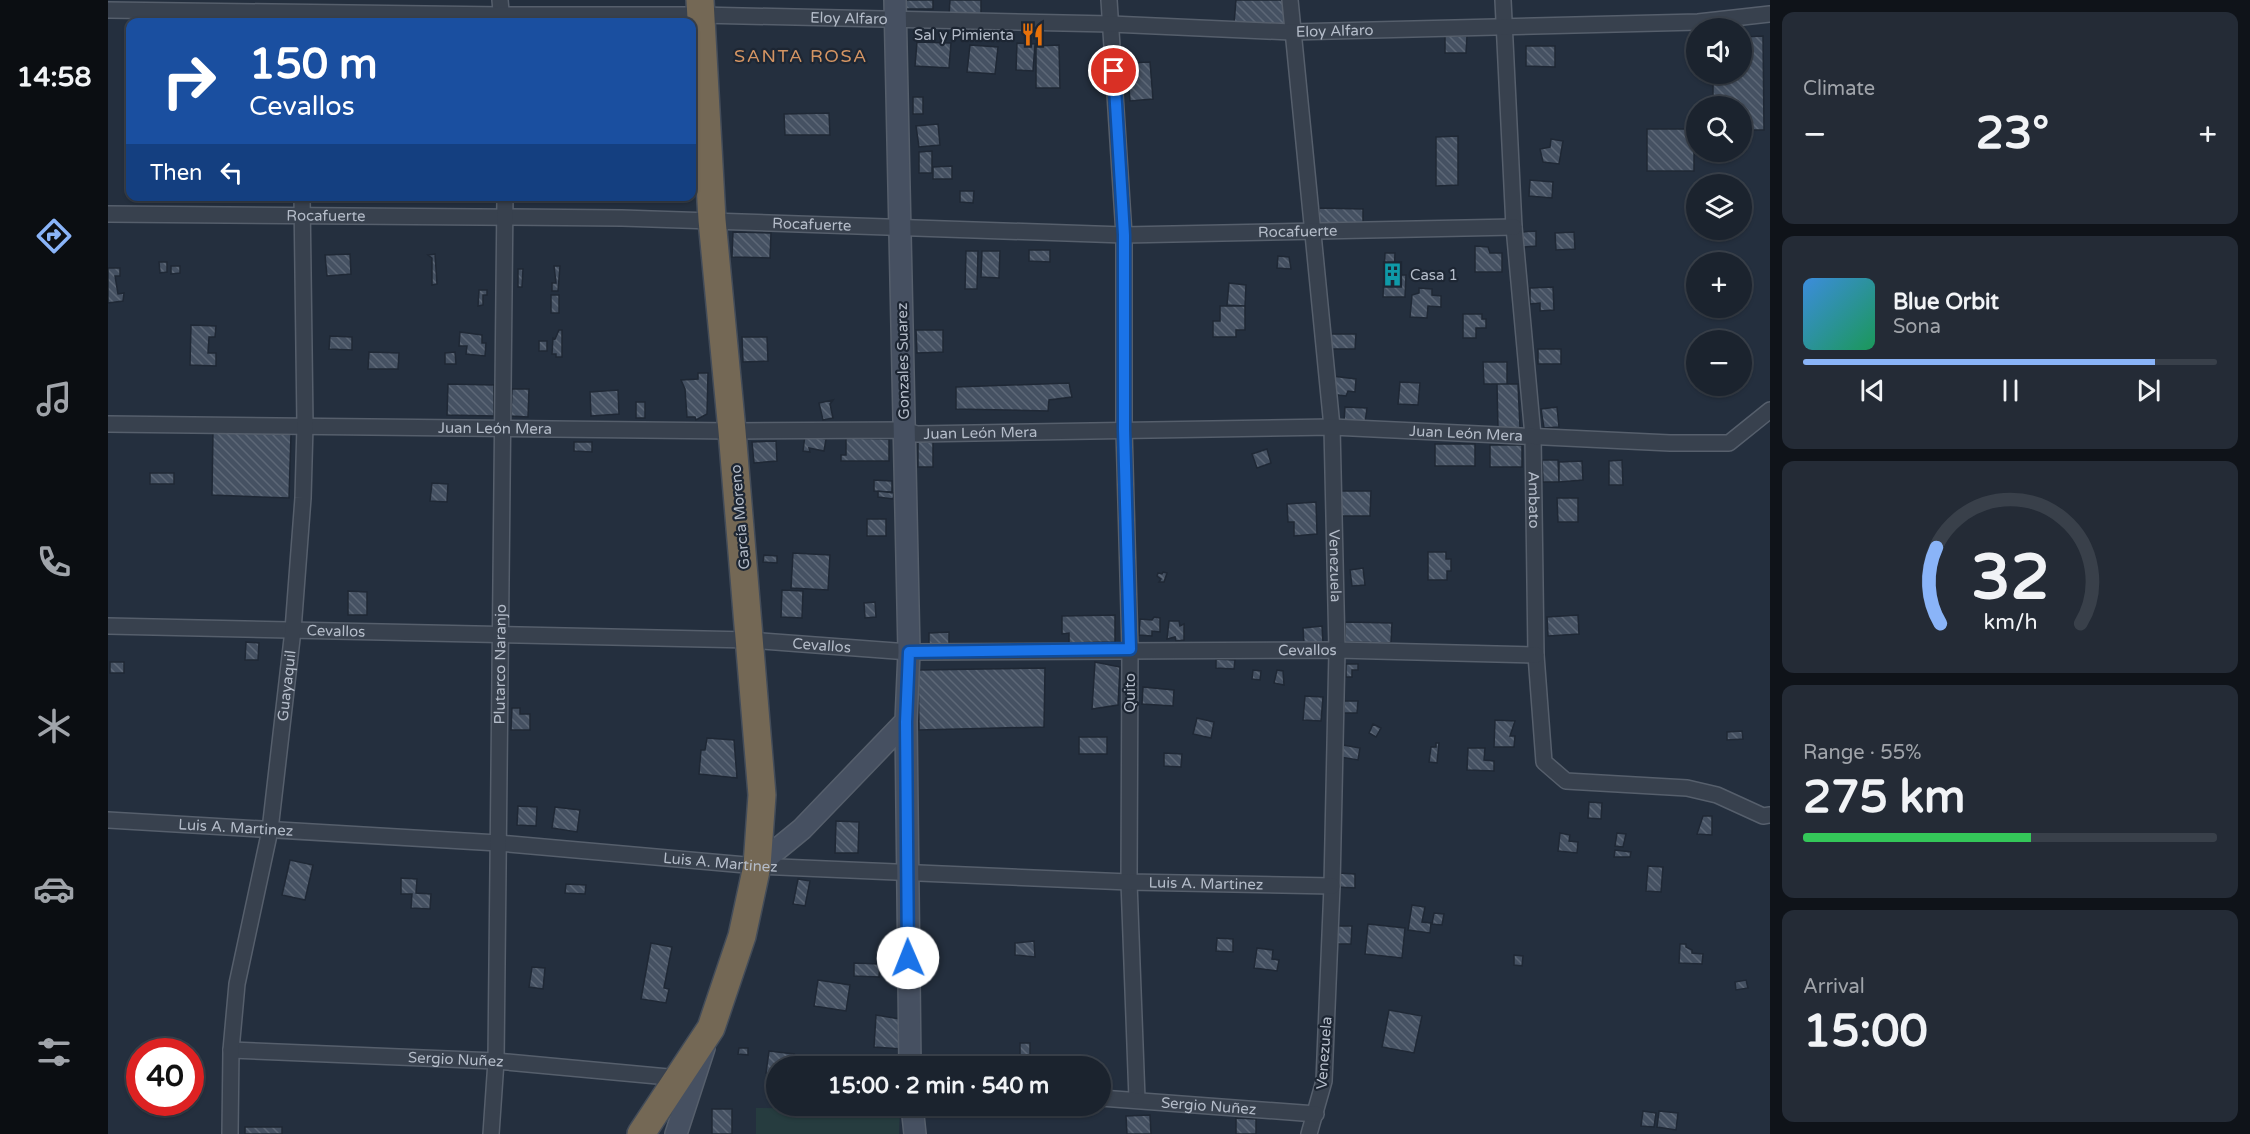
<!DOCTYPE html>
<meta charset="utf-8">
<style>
:root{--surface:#1b232e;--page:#242b36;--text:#f1f3f6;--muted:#a0a4aa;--line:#39404a;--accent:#8ab4f8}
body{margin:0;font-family:"Varela Round",sans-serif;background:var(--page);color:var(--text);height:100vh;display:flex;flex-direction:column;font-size:22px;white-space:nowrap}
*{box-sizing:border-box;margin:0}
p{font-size:20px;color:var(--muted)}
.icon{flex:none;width:33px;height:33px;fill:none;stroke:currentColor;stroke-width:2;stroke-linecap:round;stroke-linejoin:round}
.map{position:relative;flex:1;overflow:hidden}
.side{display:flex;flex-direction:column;gap:12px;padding:12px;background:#0f1319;width:480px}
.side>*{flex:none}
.hud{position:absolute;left:18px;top:18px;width:570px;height:183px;border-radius:12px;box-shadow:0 2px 4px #0004,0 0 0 2px var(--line);background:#1a4fa0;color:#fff;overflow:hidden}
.controls{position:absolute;left:1578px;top:18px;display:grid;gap:12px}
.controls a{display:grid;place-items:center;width:66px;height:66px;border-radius:50%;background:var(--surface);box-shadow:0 2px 4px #0004,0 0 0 2px var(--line);font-size:30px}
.speed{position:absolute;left:18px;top:1038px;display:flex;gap:12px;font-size:30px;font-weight:700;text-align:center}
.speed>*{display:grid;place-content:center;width:78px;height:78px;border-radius:50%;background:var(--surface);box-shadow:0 2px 4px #0004,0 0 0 2px var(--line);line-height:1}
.speed .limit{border:9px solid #d22;background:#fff;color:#111}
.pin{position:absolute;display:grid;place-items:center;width:51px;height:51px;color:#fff;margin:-26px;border:3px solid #fff;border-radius:50%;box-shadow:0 2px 6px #0007}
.me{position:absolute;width:66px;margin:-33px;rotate:359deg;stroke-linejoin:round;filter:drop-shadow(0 0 4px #0008)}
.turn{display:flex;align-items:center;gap:21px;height:126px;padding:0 24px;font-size:27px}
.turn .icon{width:78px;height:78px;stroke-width:2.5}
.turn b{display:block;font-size:42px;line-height:51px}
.then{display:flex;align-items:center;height:57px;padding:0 24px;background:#0003;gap:12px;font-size:22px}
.big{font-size:45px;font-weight:700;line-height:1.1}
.side .card{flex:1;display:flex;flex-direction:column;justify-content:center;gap:9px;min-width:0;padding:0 21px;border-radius:12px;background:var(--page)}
.side .dial{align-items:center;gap:0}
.dial svg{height:156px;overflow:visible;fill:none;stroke:var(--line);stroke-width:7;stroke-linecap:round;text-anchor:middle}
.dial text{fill:var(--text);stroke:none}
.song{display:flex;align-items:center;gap:18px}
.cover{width:72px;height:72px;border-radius:9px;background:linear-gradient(135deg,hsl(210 70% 55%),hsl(150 70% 35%))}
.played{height:6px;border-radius:3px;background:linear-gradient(90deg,var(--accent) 85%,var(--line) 85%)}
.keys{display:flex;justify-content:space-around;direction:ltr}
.heat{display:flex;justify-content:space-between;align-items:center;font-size:33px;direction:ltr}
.charge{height:9px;border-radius:4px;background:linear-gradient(90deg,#34c759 55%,var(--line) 0)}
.trip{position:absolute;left:658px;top:1056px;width:345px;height:60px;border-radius:30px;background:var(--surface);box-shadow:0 2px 4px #0004,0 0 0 2px var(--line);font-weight:700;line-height:60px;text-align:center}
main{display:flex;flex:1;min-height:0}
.menu{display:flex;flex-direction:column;width:108px;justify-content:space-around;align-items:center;background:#0b0e12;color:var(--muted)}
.menu .icon{width:42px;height:42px}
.menu .current{color:var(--accent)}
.menu b{font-size:27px;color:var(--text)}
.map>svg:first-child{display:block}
</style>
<main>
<nav class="menu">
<b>14:58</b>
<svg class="icon current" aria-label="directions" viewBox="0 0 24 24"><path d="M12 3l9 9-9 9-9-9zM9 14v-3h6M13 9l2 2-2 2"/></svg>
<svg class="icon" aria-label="music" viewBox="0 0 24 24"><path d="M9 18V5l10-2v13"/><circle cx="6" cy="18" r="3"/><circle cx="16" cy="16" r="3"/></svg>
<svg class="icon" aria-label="phone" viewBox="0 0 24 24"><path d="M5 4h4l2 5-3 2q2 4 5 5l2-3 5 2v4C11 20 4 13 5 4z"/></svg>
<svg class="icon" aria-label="climate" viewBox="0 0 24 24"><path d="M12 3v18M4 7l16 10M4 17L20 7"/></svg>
<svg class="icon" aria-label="car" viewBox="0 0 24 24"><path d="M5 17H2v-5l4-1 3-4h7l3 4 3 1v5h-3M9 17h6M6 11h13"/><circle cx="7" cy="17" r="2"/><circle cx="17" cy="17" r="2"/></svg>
<svg class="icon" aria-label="filters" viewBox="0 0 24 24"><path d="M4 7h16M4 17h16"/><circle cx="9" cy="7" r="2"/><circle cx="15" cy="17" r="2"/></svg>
</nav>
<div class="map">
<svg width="1662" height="1134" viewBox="0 0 1662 1134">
<defs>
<pattern id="building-back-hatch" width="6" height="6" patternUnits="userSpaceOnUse" patternTransform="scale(1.5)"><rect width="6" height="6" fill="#455162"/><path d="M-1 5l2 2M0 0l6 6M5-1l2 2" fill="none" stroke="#5d6877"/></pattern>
</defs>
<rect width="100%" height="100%" fill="#242f3e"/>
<path fill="#263c3f" d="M648,1108L792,1109L791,1134H648Z"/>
<path fill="url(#building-back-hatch)" stroke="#1f2835" stroke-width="1.5" d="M797,0H825V9H796Z
M842,0H873V16H841Z
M1128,0H1175L1177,26L1126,24Z
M1337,36H1359L1358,53H1337Z
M1655,36L1656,130H1634V106H1605V74H1634V37Z
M809,42L843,43L841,68L807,66Z
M909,43L927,44L925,71L908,70Z
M862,45L890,47L887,74L859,72Z
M951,45L952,88H928V46Z
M1418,46H1447V67L1418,66Z
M1042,62L1045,99L1022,101L1019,63Z
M805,97H815V114H805Z
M721,113L722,135H677L676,114Z
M830,124L832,145L811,147L808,126Z
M1539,129H1586V171H1539Z
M1350,136V185L1328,186V137Z
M1443,139L1455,141L1451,164L1435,162L1432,149L1442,147Z
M824,151V173H811V152Z
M844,166V179H825V167Z
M1422,180L1445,182L1444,198L1421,196Z
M852,191H866L865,203L852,202Z
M1211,208L1255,209V226H1211Z
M1428,231V246L1415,247L1414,232Z
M625,232L663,233L662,258L624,257Z
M1466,232L1467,249L1448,250L1447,233Z
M1367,246L1380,247L1382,253H1394V272H1367Z
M921,250H942V262L921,261Z
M858,251H870L869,289H857Z
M874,251H892L891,278L873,277Z
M1277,253H1287L1286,275H1298L1297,297H1275Z
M242,254L243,274L219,276L217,255Z
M327,254L329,284L324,285V258L320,255Z
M1170,256L1181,257L1183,269L1169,268Z
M51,262H59V272L52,273Z
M63,266H72V273L63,274Z
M446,266H452L450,291H444V283H448Z
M0,268H12V276H7L10,294L16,293L15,301L0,303Z
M410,269H415L414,287H410Z
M1121,283L1138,285L1137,306L1119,305Z
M1445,287L1446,310L1432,311V303L1422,304V288Z
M1311,288L1324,289V295L1333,296V307L1320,306L1319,318L1302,317L1304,295L1311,293Z
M371,290H379V295H375V305L370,306Z
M443,295H451V313H443Z
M1112,306H1137V330H1128V337H1105V321H1112Z
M1355,314H1374V319H1378V328H1368V338H1355Z
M83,325L108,326L107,337H101L100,353H108V366L82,365Z
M451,330H454V357H448V354H444L445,338L447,339Z
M808,330H835V352L809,353Z
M352,332L374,335V343H378L377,356L358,354L359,346H351Z
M1223,334H1248L1247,349H1222Z
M222,336L244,337V350L221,349Z
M634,337H659L660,361L635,362Z
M431,341H439V351H431Z
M1430,349H1453V364H1430Z
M261,352L291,353L290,369H260Z
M347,352L348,364H337V353Z
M1375,362H1399V384H1376Z
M590,373H600L599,414L588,420L587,417H579L577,389L573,380L590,379Z
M1224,376L1248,379L1247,392L1240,391L1238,396L1222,394Z
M1292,382L1312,383L1310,405L1290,404Z
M961,383L964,397L941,400L940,411L848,409V387Z
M340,384L386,385V416L339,415Z
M1389,384H1410L1412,428L1390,429Z
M404,389H421L420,417L403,416Z
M510,390L511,414L483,416L482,392Z
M725,400L722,404L725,418L715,420L711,403Z
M528,402H537V418H528Z
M1237,407L1259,408L1257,423L1236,421Z
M1449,407L1451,427L1436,428L1433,409Z
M105,431L183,434L181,498L104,495Z
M697,435L718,439L716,451L701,448L702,452L695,451Z
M738,438L781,439V461H733V455H738Z
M668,441L669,461L646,463L644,442Z
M810,441L825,442V467H810Z
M466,442H484V452L466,451Z
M1327,444H1367V466H1327Z
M1382,445H1414V467H1382Z
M1159,449L1163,463L1149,468L1144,454Z
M1434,460H1450L1451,482H1435Z
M1514,460L1515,485H1501V461Z
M1474,461L1475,480L1451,482V462Z
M42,473H66V484H42Z
M766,480L784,481V492L766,491Z
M324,483L340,484L339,502L322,501Z
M770,491L786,493L785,499L770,497Z
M1232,491H1263L1262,516H1232Z
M1449,498H1470V522H1450Z
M1208,502L1209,534L1186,536V522H1180L1179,504Z
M759,519H778V536H759Z
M1320,552H1338V559H1343V571H1339V580H1320Z
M685,553L722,555L720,590L683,588Z
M656,555L669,556V563L655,562Z
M1255,568L1257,585L1244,586L1242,570Z
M1055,572L1059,573L1056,582H1051L1053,579L1049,576L1050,573L1054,574Z
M674,590L695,591L694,618L673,617Z
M240,591L259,592V615H240Z
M767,602L768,617L757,618L756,603Z
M1007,615V642L961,643V633L954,634V616Z
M1470,615L1471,634L1440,636L1439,617Z
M1046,617L1052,618V632L1044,631V636L1031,635L1032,619L1044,620Z
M1061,621H1071L1072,626L1076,624V640L1068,641L1067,637L1059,639Z
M1237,622L1284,623L1283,643L1237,642Z
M1214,626L1215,643L1196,644L1195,628Z
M841,632V644L821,645V633Z
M138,642L151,643L150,660H137Z
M1108,659L1127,660L1126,669L1108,668Z
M2,662H16V673H2Z
M987,662L1012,667L1010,705L984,709Z
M1238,664H1250V670H1244V677H1238Z
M937,668L936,727L811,730L810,670Z
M1145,670L1153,671L1152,680L1144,679Z
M1169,670L1175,671L1176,685L1166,683Z
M1035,687L1066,690L1065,706L1034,704Z
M1197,696L1215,697L1213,721L1195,720Z
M1236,701H1250L1249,713H1236Z
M404,708H412V714H422V730H403Z
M1089,718L1106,722L1103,738L1085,734Z
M1387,720L1407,721L1402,736H1407L1406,747H1386Z
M1265,724L1273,728L1268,737L1261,733Z
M1634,731L1635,739L1619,740V732Z
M971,737H999V754H971Z
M599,738L626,740L629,778L591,774L593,750H597Z
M1328,743H1331L1329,763L1321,762L1323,747H1328Z
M1235,745L1252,748L1250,760L1232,757Z
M1360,748H1377L1376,760L1386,761V771L1359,770Z
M1056,753L1074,754L1073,767L1056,766Z
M1481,802L1494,803L1493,819L1480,818Z
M410,806L429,807L428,826L409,825Z
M447,807L472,810L469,832L444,828Z
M1595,816H1604V835L1589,834Z
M728,821L751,822L750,853H727Z
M1452,833L1462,835L1461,841L1470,842L1469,853L1450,851Z
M1509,833L1518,834L1515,847L1507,846Z
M1507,850L1523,852L1522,857H1506Z
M182,860L205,865L197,900L174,895Z
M1540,866L1555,867L1553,892L1538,891Z
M1230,873L1247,874V888L1229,887Z
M293,878L309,879L308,893L323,894L322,909L303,908L304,894H293Z
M690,879L702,881L697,906L685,904Z
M458,884L478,885L477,894L457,893Z
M1304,905L1317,907L1314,922L1323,923L1322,933L1300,930Z
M1326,913L1336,914L1334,925L1324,924Z
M1260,924L1297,928L1294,958L1257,954Z
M1228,926H1244L1243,944H1227Z
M1109,938L1125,939V952L1108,951Z
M926,941L927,957L907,955V943Z
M543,943L564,947L556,988L561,989L558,1003L533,999Z
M1572,944H1578V947L1584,950V953L1595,954L1594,964L1571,963Z
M1149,948L1165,950L1164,959L1171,960L1169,971L1146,968Z
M1406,955L1415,956L1414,966L1406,965Z
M746,963L772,964L771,977L746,976Z
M424,967L437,968L435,989L421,987Z
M710,980L742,985L738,1011L706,1006Z
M1638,980L1640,988L1628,990L1627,982Z
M1281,1010L1314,1016L1306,1053L1274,1047Z
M768,1015L792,1019L794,1049L766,1047Z
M912,1043H922V1057H912Z
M631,1048H640V1055L630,1054Z
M661,1051L686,1054L684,1066H669V1074L658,1073Z
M604,1109H624V1134H604Z
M1535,1111L1548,1113L1546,1127L1533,1126Z
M1551,1111L1570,1113L1568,1130L1549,1127Z
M1042,1115L1043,1134H1019L1018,1116Z
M1128,1118L1148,1119V1134H1128Z
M137,1127H174V1134H137Z"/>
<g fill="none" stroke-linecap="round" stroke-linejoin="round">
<defs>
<g id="street">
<path d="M392,0L394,22"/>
<path d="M1001,0L1016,235V429L1022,649L1021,882L1029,1099"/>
<path id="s1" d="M1182,0L1224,427L1229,650L1224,886L1216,1081L1201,1134"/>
<path id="s2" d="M1395,0L1406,227L1425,436L1428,655L1436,762L1458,781L1579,788L1609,795L1655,816L1662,815"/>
<path id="s3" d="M0,10L394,15H592L1003,24L1183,32L1590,22L1662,14"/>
<path id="s4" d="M0,214L514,218L1016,235L1406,227"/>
<path id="s5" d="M0,424L624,431L796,430L809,434L1224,427L1562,443H1621L1662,410"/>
<path id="s6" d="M0,626L642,640L801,652L1229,650L1428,655"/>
<path id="s7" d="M0,820L390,843L649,866L1021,882L1224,886"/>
<path id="s8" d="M123,1050L388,1061L571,1078"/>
<path id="s9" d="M993,1098L1208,1114"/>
<path id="s10" d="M122,1134L123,1050L129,984L162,830L185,630L195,498L197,425L194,196"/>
<path id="s11" d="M383,1134L388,1061L397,196"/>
</g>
<path id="secondary" d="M798,721L802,1066
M649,866L694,829L798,721L801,652L787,0
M804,1106L807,1134
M568,1134L596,1048"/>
<path id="highway" d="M533,1134L603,1028L634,936L649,866L654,795L624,431L604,220L592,0"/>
</defs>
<use href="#street" stroke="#565f6c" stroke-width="18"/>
<use href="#secondary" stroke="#565f6c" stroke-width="24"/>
<use href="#highway" stroke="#434c59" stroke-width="30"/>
<use href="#street" stroke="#38414e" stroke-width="15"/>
<use href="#secondary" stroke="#465061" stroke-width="21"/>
<use href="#highway" stroke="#746855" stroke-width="27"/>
</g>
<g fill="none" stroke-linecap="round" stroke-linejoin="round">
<defs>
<path id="route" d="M800,958L798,722L801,652L1022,649L1016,429V235L1006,71"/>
</defs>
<use href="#route" stroke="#114b97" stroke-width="15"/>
<use href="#route" stroke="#1a73e8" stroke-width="10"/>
</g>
<defs>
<symbol id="restaurant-bare" viewBox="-9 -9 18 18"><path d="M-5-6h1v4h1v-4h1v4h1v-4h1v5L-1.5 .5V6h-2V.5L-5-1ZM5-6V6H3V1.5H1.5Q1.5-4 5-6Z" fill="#e8710a" stroke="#1d2633" stroke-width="2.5" paint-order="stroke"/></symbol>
<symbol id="building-bare" viewBox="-9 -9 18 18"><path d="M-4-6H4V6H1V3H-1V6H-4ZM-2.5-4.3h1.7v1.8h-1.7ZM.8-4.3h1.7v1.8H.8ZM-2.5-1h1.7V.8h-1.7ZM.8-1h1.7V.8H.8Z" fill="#0f9aa8" stroke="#1d2633" stroke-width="2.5" paint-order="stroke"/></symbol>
</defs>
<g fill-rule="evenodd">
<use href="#restaurant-bare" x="908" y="18" width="33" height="33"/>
<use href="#building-bare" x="1268" y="258" width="33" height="33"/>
</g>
<g text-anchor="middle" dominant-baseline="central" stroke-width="4.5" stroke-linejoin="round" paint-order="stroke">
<g font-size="15" fill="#b4bcc9" stroke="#1d2633">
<text stroke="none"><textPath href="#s3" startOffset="741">Eloy Alfaro</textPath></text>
<text stroke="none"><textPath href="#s3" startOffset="1227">Eloy Alfaro</textPath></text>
<text stroke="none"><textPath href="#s4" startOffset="218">Rocafuerte</textPath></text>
<text stroke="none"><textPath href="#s4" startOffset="704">Rocafuerte</textPath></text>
<text stroke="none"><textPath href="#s4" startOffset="1190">Rocafuerte</textPath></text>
<text transform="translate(795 361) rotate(-91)">Gonzales Suarez</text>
<text stroke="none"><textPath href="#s5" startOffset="387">Juan León Mera</textPath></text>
<text stroke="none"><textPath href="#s5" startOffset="873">Juan León Mera</textPath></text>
<text stroke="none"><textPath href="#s5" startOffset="1359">Juan León Mera</textPath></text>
<text stroke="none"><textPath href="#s2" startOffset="501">Ambato</textPath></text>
<text transform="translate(632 517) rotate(-95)">García Moreno</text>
<text stroke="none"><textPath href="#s1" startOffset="568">Venezuela</textPath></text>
<text stroke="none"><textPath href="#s6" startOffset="228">Cevallos</textPath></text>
<text stroke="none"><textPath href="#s6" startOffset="714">Cevallos</textPath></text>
<text stroke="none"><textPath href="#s6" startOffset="1200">Cevallos</textPath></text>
<text stroke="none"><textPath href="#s11" startOffset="470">Plutarco Naranjo</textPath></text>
<text stroke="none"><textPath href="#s10" startOffset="453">Guayaquil</textPath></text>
<text transform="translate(1022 693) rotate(-90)">Quito</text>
<text stroke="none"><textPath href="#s7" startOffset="128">Luis A. Martinez</textPath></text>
<text stroke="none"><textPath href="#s7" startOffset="614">Luis A. Martinez</textPath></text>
<text stroke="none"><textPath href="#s7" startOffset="1100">Luis A. Martinez</textPath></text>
<text transform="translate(1216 1053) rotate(-86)">Venezuela</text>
<text stroke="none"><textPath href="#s8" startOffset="225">Sergio Nuñez</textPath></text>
<text stroke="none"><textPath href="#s9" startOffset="108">Sergio Nuñez</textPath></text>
</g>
<g font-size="15" fill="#b4bcc9" stroke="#1d2633" text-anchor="end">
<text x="906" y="35">Sal y Pimienta</text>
<text x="1302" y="275" text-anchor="start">Casa 1</text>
</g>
<g font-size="18" letter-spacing="1.5" fill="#d59563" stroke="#1d2633">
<text x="693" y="56">SANTA ROSA</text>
</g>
</g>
</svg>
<div class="controls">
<a><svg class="icon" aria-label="sound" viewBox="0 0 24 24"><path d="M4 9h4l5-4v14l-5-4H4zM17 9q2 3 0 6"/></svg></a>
<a><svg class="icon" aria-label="search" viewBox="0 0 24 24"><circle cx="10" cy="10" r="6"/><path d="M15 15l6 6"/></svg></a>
<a><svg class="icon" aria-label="layers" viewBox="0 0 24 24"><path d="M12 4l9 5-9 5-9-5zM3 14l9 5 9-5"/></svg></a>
<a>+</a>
<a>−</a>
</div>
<div class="speed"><div class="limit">40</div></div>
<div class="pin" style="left:1006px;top:71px;background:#d93025"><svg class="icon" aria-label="arrive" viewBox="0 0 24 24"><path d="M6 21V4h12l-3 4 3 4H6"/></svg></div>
<svg class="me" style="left:800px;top:958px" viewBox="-20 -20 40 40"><circle r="19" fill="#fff"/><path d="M0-13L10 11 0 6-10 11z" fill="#1a73e8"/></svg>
<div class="trip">15:00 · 2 min · 540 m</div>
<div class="hud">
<div class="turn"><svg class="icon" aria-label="right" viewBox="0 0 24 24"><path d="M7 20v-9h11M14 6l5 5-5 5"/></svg><div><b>150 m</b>Cevallos</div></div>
<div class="then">Then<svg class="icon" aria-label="left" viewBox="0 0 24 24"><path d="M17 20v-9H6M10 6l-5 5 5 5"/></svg></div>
</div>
</div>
<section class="side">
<div class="card"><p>Climate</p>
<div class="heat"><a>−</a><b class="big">23°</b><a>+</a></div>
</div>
<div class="card">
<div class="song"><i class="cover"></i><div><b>Blue Orbit</b><p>Sona</p></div></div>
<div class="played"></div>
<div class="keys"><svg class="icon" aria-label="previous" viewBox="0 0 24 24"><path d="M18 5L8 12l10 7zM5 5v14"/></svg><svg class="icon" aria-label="pause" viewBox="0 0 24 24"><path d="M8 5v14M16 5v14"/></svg><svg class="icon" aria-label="next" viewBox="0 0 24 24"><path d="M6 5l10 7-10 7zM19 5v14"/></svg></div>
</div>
<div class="card dial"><svg viewBox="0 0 100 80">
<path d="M14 69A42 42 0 1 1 86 69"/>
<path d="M14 69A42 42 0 0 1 12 30" stroke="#8ab4f8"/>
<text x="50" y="56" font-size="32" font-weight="700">32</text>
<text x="50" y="72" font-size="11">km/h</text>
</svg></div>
<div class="card"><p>Range · 55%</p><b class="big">275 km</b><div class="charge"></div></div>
<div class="card"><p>Arrival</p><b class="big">15:00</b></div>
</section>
</main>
